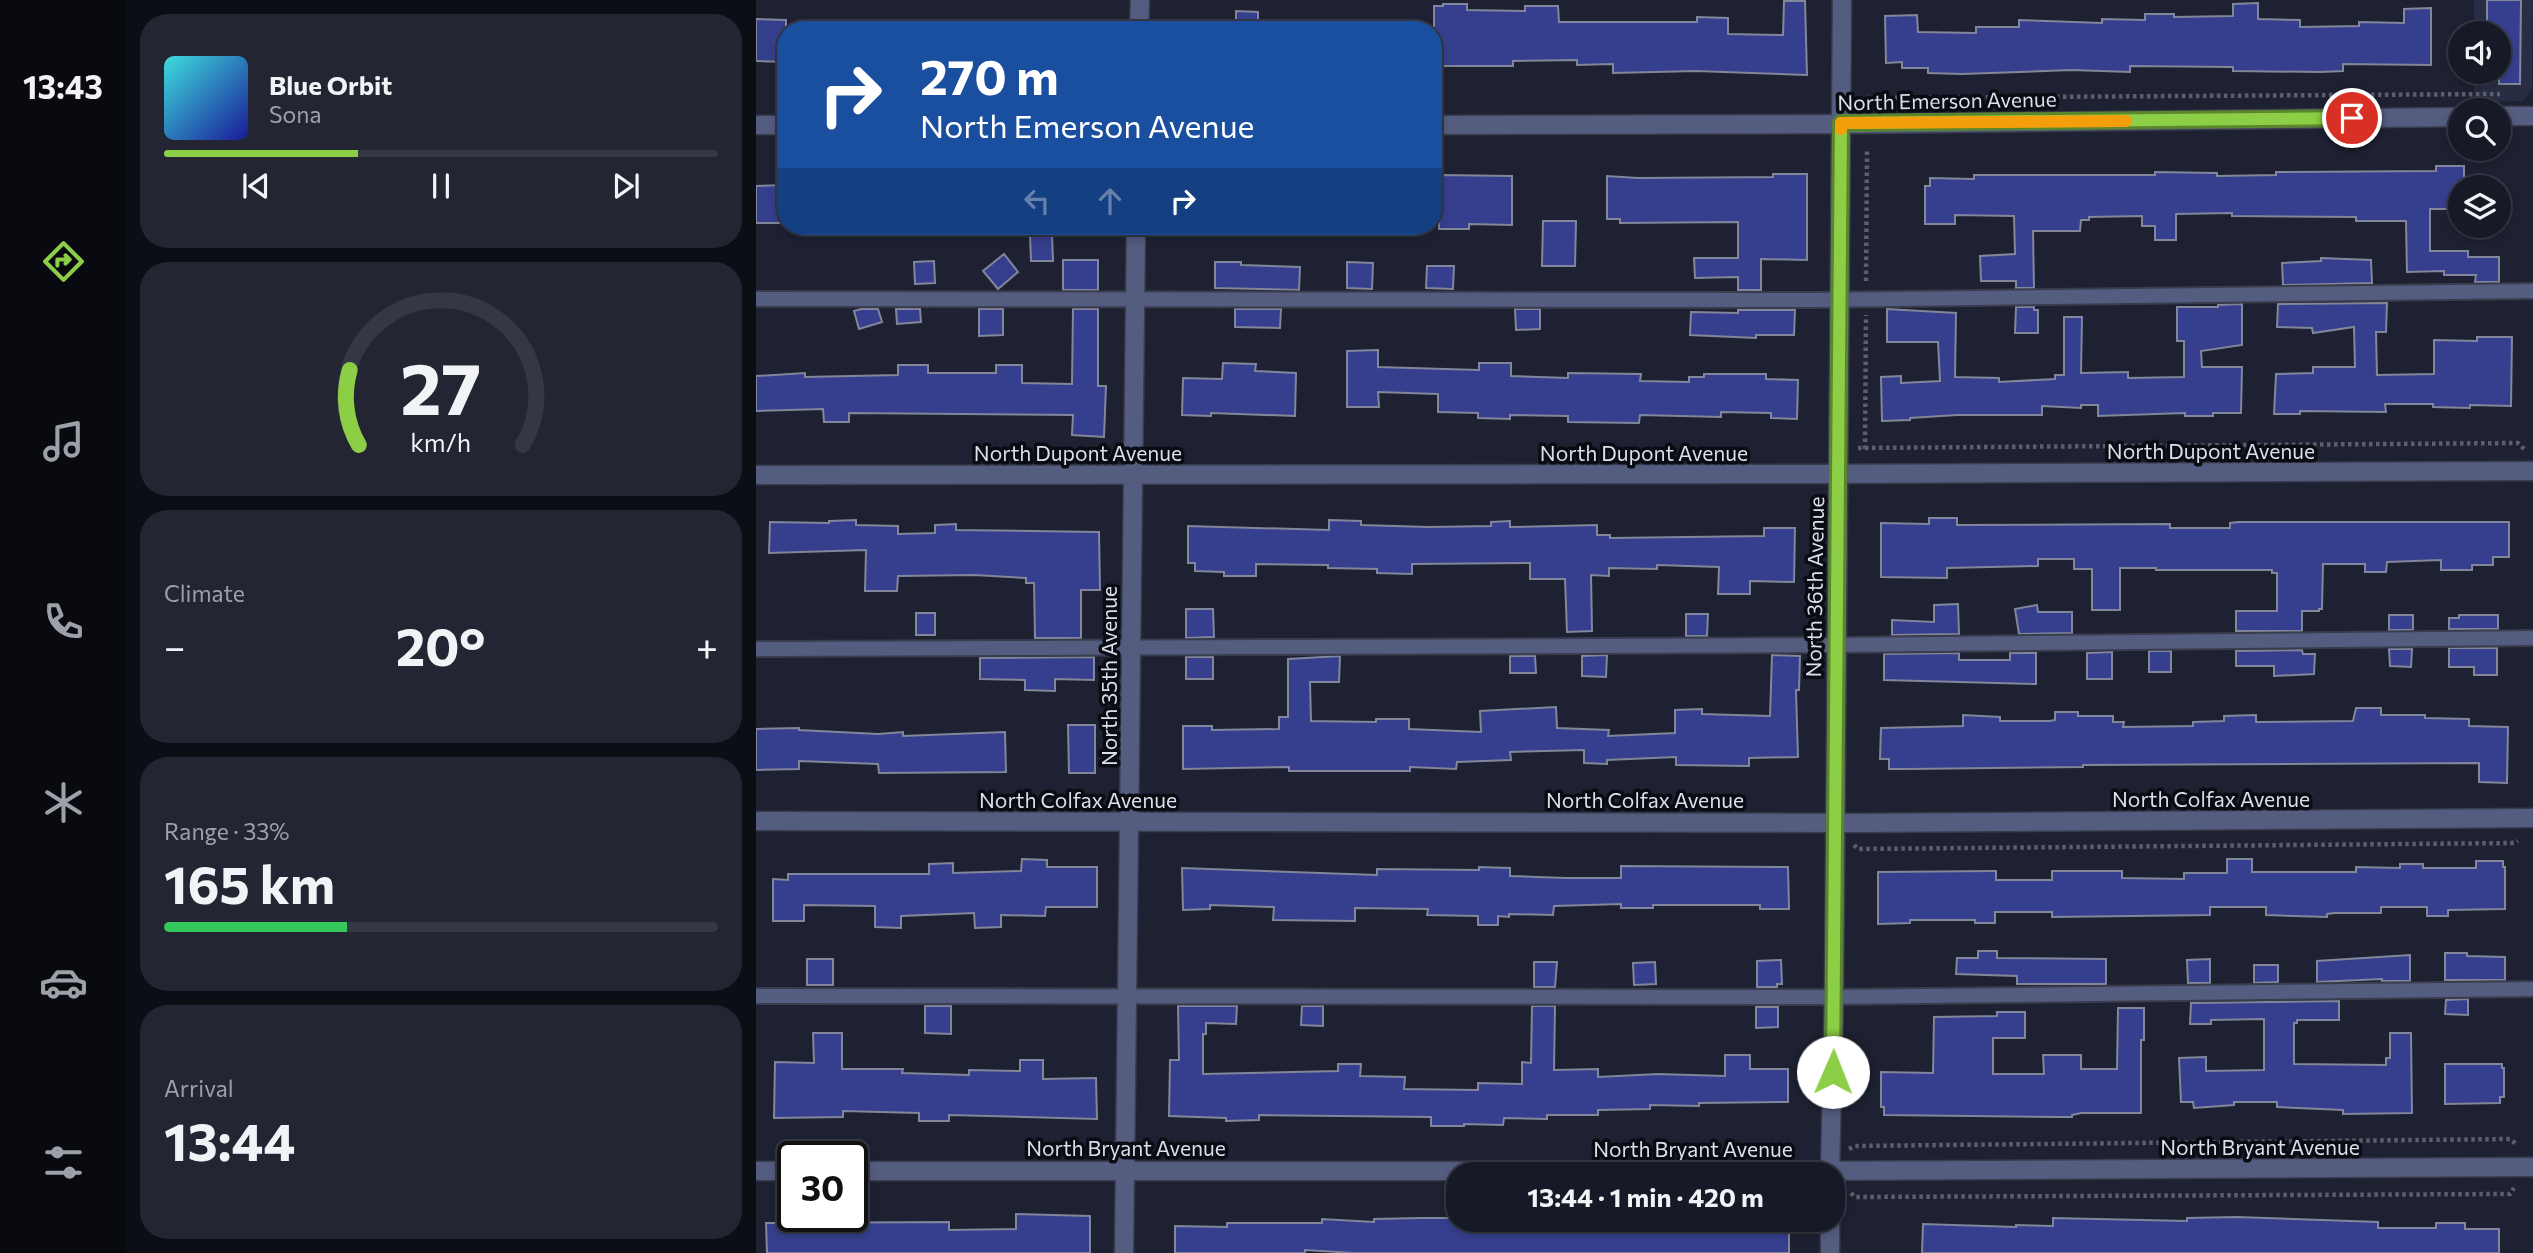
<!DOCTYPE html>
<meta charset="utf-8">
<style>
:root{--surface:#161926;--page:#232632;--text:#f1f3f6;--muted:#9ea0a7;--line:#353843;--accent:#8cce45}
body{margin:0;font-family:Commissioner,sans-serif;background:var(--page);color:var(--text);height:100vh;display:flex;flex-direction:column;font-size:26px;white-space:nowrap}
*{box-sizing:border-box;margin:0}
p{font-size:23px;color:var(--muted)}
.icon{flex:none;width:38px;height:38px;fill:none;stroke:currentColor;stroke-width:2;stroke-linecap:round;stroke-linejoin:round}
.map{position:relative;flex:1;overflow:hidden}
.details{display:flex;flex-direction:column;gap:14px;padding:14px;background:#0c0e15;width:630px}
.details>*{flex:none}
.banner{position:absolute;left:21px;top:21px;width:665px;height:214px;border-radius:28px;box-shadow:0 4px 10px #0003,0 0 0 2px var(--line);background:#1a4fa0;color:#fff;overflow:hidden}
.controls{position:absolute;left:1692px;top:21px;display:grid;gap:14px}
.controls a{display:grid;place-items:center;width:63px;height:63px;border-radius:50%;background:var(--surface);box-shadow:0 4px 10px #0003,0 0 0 2px var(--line);font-size:35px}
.speed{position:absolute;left:21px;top:1141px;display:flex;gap:14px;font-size:35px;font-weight:700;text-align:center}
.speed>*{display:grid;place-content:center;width:91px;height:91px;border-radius:50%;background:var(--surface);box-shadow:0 4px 10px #0003,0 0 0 2px var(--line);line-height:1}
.speed .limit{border:4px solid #111;border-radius:10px;background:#fff;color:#111}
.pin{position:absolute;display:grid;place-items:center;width:60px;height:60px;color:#fff;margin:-30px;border:4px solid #fff;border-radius:50%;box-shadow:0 2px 7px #0007}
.me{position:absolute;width:77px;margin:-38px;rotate:1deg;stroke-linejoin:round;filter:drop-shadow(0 0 5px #0008)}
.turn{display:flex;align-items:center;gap:24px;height:147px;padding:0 28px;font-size:32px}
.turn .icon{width:91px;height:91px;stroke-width:2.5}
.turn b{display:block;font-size:49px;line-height:60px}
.lanes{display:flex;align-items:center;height:66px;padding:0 28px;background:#0003;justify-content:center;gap:35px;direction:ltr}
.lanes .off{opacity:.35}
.big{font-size:52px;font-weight:700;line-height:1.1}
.details .card{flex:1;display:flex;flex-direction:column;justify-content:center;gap:10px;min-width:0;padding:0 24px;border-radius:28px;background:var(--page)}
.details .dial{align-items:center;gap:0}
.dial svg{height:182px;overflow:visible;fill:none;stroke:var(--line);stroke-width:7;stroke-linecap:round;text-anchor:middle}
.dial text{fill:var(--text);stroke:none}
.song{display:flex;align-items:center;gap:21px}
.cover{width:84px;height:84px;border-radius:10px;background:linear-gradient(135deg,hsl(180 70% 55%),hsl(240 70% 35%))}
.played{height:7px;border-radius:4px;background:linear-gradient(90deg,var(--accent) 35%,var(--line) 35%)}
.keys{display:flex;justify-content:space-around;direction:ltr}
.heat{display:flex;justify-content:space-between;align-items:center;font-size:38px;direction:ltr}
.charge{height:10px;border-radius:5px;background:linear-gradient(90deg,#34c759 33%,var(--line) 0)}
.trip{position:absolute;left:690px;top:1162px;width:399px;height:70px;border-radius:28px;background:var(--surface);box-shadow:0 4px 10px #0003,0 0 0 2px var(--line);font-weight:700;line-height:70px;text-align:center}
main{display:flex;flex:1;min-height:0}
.dock{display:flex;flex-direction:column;width:126px;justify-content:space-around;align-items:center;background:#090a0f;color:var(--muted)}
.dock .icon{width:49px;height:49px}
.dock .selected{color:var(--accent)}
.dock b{font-size:32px;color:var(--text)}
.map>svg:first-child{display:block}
</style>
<main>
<nav class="dock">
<b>13:43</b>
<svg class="icon selected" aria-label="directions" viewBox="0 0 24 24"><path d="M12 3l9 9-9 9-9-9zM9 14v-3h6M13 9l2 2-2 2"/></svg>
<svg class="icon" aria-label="music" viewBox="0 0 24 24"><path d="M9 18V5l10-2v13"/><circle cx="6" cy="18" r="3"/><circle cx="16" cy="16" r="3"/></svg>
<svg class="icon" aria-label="phone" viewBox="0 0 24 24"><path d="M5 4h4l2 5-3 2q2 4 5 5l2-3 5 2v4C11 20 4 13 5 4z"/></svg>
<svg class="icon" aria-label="climate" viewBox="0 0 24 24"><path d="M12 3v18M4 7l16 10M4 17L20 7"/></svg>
<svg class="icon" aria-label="car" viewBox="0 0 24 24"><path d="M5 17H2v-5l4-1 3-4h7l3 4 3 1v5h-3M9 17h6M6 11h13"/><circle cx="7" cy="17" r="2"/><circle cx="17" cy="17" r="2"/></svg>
<svg class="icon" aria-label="filters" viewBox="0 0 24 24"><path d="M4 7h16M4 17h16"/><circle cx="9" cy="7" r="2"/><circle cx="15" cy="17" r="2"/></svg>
</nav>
<section class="details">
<div class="card">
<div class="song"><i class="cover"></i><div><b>Blue Orbit</b><p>Sona</p></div></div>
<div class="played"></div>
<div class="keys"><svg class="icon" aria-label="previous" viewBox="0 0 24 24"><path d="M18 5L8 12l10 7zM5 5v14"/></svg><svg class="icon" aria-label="pause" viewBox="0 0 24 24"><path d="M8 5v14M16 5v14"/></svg><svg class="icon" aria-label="next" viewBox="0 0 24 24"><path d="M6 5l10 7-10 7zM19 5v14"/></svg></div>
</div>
<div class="card dial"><svg viewBox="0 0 100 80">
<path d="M14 69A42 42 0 1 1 86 69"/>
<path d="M14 69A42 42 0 0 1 10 36" stroke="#8cce45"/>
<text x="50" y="56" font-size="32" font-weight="700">27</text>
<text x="50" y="72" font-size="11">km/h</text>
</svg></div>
<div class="card"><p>Climate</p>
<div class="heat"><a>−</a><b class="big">20°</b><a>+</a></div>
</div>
<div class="card"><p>Range · 33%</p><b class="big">165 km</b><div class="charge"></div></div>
<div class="card"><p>Arrival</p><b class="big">13:44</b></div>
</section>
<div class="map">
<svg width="1777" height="1253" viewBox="0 0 1777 1253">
<rect width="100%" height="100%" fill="#1e2132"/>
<path fill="#282d43" d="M1718,0H1777L1776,88L1767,101L1718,102V72H1743V33H1718Z"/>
<path fill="#363f8d" stroke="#81869b" stroke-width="2" d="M1731,0H1765L1764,84H1743V33H1731Z
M1028,1H1049L1051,75L940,71L857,73V64L821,65V60L757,61V66H678V6H687V4H711V10L769,11V6H802L803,22H941V17L972,18V34L1027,35Z
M1502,3V19L1544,20V27L1603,26V22L1648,23V9L1675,8V65L1587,64V71L1564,72L1477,71V67L1374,66V72L1316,70L1206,74L1172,73V68H1146V62L1130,63L1129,16L1161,15L1162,32L1220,33V27H1263V20L1346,23V19L1389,20V14H1418V17L1477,16V4Z
M480,11L502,12V30H480Z
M0,19L30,20V62L0,61Z
M1680,166H1708V187H1704V209H1674V251H1712V257H1743V282H1719L1720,275H1688V271L1651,272L1650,221H1600V217L1476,216V213L1420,214V240H1399V226H1386V216L1333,217V220H1325L1324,231H1277L1278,288H1260V281H1225L1224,256L1259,254L1258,216L1199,215V224H1169V186H1174V178L1218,179V175H1399V172L1461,173V176L1520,175V172L1680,171Z
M1017,174H1051V260L1005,259V290H982V277L939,278L938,258H982V222L864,223V219H851V176L882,178L1017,177Z
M684,175L756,176V225L713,224V229H683Z
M30,185V223H0V186Z
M787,221H820L819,266H786Z
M274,234H296L297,261H275Z
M248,254L262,272L242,289L227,271Z
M1565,258L1615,260L1616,283L1527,285L1526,263L1565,261Z
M307,260H342V290H307Z
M178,261L179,283L159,284L158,262Z
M459,262H485V265L544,267L543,290L459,288Z
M591,262L617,263L616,289L591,288Z
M671,266H698L697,289L670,288Z
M1631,303L1630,332H1620L1621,375L1678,374V340L1721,341V337H1756L1755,406L1714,405V408L1677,407V404H1629L1630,412L1544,411V414H1518L1520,374L1557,373V367H1599L1598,327L1557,333L1556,328L1521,327L1522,304Z
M1486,304V345L1445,351L1446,367H1486L1485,413H1457V416H1429V413L1342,416V405H1325V408L1286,406V415H1201L1154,418V420L1126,421L1125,377L1145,376V383L1184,381L1182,342H1131V309L1200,313L1199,377L1243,378V382L1299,379V375H1308V317H1326L1325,373L1372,372V378L1428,377V341H1421V307H1462V305Z
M1260,307H1278V310H1282V333H1259Z
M105,309H122L126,322L103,329L98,311Z
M140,309H164L165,322L141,324Z
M223,309H247V335L223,336Z
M317,309H342V386H350L348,437L316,435L317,415L93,413V422H68L67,409L0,411V376L49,373V377L142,375V365H172V373H240V365H266V383L316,384Z
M479,309H525L524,328L479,327Z
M759,309H784V329L760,330Z
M982,310H1039L1038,335H1000V338L934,335L935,312L982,313Z
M622,350V367L723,370V363H755V376L812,378V373L885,374L884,381L933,382V377H948V374H1010V379L1042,380L1041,419L1015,418V413L965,412V417L884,415L883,423L812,422V416L754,415V419L722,418V413L682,412V394L622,392L623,407H591V351Z
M467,363L500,364L499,371L540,373L539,416L455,413V416L426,415L427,378L466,379Z
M1173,518H1201V525L1414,524V528H1474V523L1482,522H1753V557H1737V565H1716V570H1685V560L1631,562L1630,572H1609V564H1567L1566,609H1563V611H1546V631H1480V611H1521V573H1516V570H1400V568H1364V610H1336V569H1318V559H1282V566L1191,568V578L1125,577V523L1173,524Z
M100,520V525L142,526V534L179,533V525L200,524V530L343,532L344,590H325V638H279L278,583H270V578L218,575L142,576L141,591H109L110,550L13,553L14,522L73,523V521Z
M573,520L605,521V525L673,527L735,526V522L754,521V527L841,525V535H854V538L1008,536V528H1039L1038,582L994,581V594H962L963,567L901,565V569L853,568V576L835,575L836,631L811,632L809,579H774V563L656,564V574L621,573V569L572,568V565L500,564V576H468V572L439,571V563H432V526L573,530Z
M1202,604L1203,634L1136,635V620L1178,622V605Z
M1281,605L1282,612H1316V633L1263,634L1259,609Z
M430,609H457L458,637L430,638Z
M160,613H179V635H160Z
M930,614H952L951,636H930Z
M1633,615H1657V630H1633Z
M1703,615H1742V629H1693V618H1703Z
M1693,648H1741V675H1718V667H1693Z
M1633,649H1656L1655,667L1634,666Z
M1546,650L1547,654H1559L1558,674L1518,676V666H1480V651Z
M1393,651H1415V672H1393Z
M1356,652V679H1331V653Z
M1203,653V660H1254V653H1280V684L1128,680V654Z
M851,655L850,677L826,676V656Z
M1016,655L1044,656L1043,690H1040L1042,757L993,758V766L920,765V757L851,760V764L828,763V750L754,752L755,760L701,762L700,769L654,767V771H533V767L427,769V726H456V730L523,729V717H532V659L584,656L583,682H554L555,721L620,722V719H653V729L725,732L724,711L800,707L801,728L853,730L852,736L919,733V710L946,709V714L1014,716Z
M754,656H779L780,673H754Z
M338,657V680L299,679V691L269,690V680L224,679V658Z
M430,657H457V679H430Z
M1600,708H1625V715H1669V718L1713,719V726L1752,727L1751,783L1723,782V763L1327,765V767L1153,769H1133V759H1124L1125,728L1207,726V715L1244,717V721H1294L1299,720V712H1322V716H1357V722H1368L1367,727L1437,726V722L1468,721V716L1500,715V722L1597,721Z
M312,725H339V773H313Z
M43,728V730L122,734L147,732V736L249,732L250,772L123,773L122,764L43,761V769L0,770V729Z
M266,859L291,860V867H341V907H290L289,916L245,915V927L219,928L218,913L145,916V928L119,927V906L48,905V921H17V879L32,880V874H173V864L197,863V873L265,871Z
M1471,859H1496V872H1600V867L1644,868V864H1667V868H1720V861H1747V867H1749V909L1692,910V916H1671V907H1625V913H1579L1571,914V917L1510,915V907H1454V915L1296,917V912H1239V923H1219V920H1154V923L1122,924V872L1237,871H1240V880H1296V871H1366V878L1428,879V873H1471Z
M865,866L1032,867L1033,909H1004V905H897V908H865V904L798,906L797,915L753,914V917L742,916V925H722V916L671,915L672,909L599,908V921L517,920L518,907L454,905V909L427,910L426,868L621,875V869L723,870V867L754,868V876L810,878H865Z
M1222,951H1241V958L1350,959V984H1261V976L1200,974L1201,958H1222Z
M1689,953H1711V956L1749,957V980H1689Z
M1654,955V981H1626V979L1561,982V961Z
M51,959H77V985H51Z
M1454,959V983H1432L1431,960Z
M1025,960L1026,984H1021V987H1001V961Z
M778,962H801L799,987H778Z
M899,962L900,984L878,985L877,963Z
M1498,965H1522V982L1498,983Z
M1712,999V1015L1689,1014L1690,1000Z
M1583,1001V1020H1541V1023H1538V1064L1630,1065V1058H1634V1033H1655L1656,1113L1587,1114V1110L1521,1107V1102H1478V1105L1438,1108L1437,1102H1425L1423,1058L1450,1057V1071L1508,1070V1019L1455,1020V1024H1434L1435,1003Z
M169,1006H195V1034L169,1033Z
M422,1006H481L480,1024L450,1023V1034H447V1074L582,1071V1064H605L604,1076L649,1077L648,1089L722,1090V1083L766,1084V1062L775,1063L776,1006H799L798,1070L842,1069V1077L902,1074L969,1076V1055H994V1069H1032V1102L943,1103V1106L894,1105V1109L842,1110V1115H791V1119L748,1118L747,1125L708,1124V1126H675V1117L503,1115V1120L470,1121V1118L413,1116L414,1060H423Z
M546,1006H567V1026L545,1025Z
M1000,1007H1022V1027L1000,1028Z
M1362,1008H1388V1040H1385V1113H1325L1316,1115V1117H1302L1128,1115V1107H1125V1072L1177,1073L1178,1017L1241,1016V1012H1269V1038H1237V1074H1288L1287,1055H1325V1069H1361Z
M57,1033H86V1069H147L146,1073L213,1075V1070L264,1071V1060H287V1079L340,1078L341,1119L193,1115V1121H163V1113L87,1111V1117L18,1118L19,1062L58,1063Z
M1689,1064H1746V1068H1748V1097H1744V1103L1689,1104Z
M260,1214L334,1216V1253H11L10,1223L193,1222V1230L260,1229Z
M1481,1217L1622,1222V1228H1680V1223H1709V1229H1743V1253H1166L1167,1224L1260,1227V1225L1297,1226V1218L1431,1221V1218Z
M665,1218H697V1224L764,1226V1220H943L942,1227L994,1225V1228H1033V1253H598L549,1250V1253H419V1226L471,1227V1223H566V1219L618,1222V1219Z"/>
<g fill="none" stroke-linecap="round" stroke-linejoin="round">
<defs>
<path id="lane" d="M0,299L1060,300L1777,291
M0,649L1081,645L1777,638
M0,996L1078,997L1777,989"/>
<path id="street" d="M383,30L384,0
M1743,116H1777
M0,125H30
M677,125L1107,124L1704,117
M0,475L1058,474L1777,471
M0,821L1099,823L1777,818
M0,1171H37
M96,1171H1051L1777,1167
M1074,1174L1078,997L1086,0
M1074,1220V1253
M368,1253L380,226"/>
</defs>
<use href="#lane" stroke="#393c4c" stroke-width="18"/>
<use href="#street" stroke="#393c4c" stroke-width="21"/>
<path stroke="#5b5e6d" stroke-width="4.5" stroke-dasharray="3.5 3.5" stroke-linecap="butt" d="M1106,103L1111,98L1744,94
M1110,281L1111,151
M1102,448L1762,443L1768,449
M1109,449L1110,315
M1098,845L1102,849L1759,843L1762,841
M1093,1149L1099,1146L1754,1139L1760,1144
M1095,1193L1099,1197L1754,1194L1758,1188"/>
<use href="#lane" stroke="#545c7f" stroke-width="14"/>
<use href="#street" stroke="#545c7f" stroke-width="18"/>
</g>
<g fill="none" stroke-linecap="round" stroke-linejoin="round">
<defs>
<path id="route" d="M1077,1072L1085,123L1596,118"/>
</defs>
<use href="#route" stroke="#5b862d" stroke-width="18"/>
<use href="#route" stroke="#8cce45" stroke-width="12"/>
<path stroke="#f59e0b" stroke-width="12" d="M1085,129V123L1370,121"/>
</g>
<g text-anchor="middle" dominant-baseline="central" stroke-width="7" stroke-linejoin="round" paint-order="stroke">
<g font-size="21" fill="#dcdfea" stroke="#0a0c13">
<text transform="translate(1191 100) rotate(-1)">North Emerson Avenue</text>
<text x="1455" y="450">North Dupont Avenue</text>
<text x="322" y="452">North Dupont Avenue</text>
<text x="888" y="452">North Dupont Avenue</text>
<text transform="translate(1058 587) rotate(-89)">North 36th Avenue</text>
<text transform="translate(352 676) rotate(-90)">North 35th Avenue</text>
<text x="1455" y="798">North Colfax Avenue</text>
<text x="322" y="799">North Colfax Avenue</text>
<text x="889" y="799">North Colfax Avenue</text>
<text x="1504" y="1146">North Bryant Avenue</text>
<text x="370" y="1147">North Bryant Avenue</text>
<text x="937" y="1148">North Bryant Avenue</text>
</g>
</g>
</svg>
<div class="controls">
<a><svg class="icon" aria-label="sound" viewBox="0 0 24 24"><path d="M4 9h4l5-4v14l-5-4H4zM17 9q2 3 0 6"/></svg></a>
<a><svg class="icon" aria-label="search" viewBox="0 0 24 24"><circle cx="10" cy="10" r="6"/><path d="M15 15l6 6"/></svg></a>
<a><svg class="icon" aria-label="layers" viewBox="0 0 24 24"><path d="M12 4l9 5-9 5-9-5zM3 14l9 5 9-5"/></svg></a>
</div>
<div class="speed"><div class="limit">30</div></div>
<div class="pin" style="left:1596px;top:118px;background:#d93025"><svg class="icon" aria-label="arrive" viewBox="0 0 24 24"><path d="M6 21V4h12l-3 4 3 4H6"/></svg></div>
<svg class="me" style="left:1077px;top:1072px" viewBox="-20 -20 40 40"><circle r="19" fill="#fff"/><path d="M0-13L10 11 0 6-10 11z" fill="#8cce45"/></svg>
<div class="trip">13:44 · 1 min · 420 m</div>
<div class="banner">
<div class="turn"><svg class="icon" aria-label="right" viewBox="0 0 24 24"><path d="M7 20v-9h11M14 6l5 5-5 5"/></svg><div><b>270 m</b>North Emerson Avenue</div></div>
<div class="lanes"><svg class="icon off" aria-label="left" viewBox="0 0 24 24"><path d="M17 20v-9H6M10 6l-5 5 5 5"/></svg><svg class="icon off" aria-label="ahead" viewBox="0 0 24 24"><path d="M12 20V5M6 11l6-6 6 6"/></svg><svg class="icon" aria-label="right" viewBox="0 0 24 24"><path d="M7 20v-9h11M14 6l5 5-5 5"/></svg></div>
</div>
</div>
</main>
